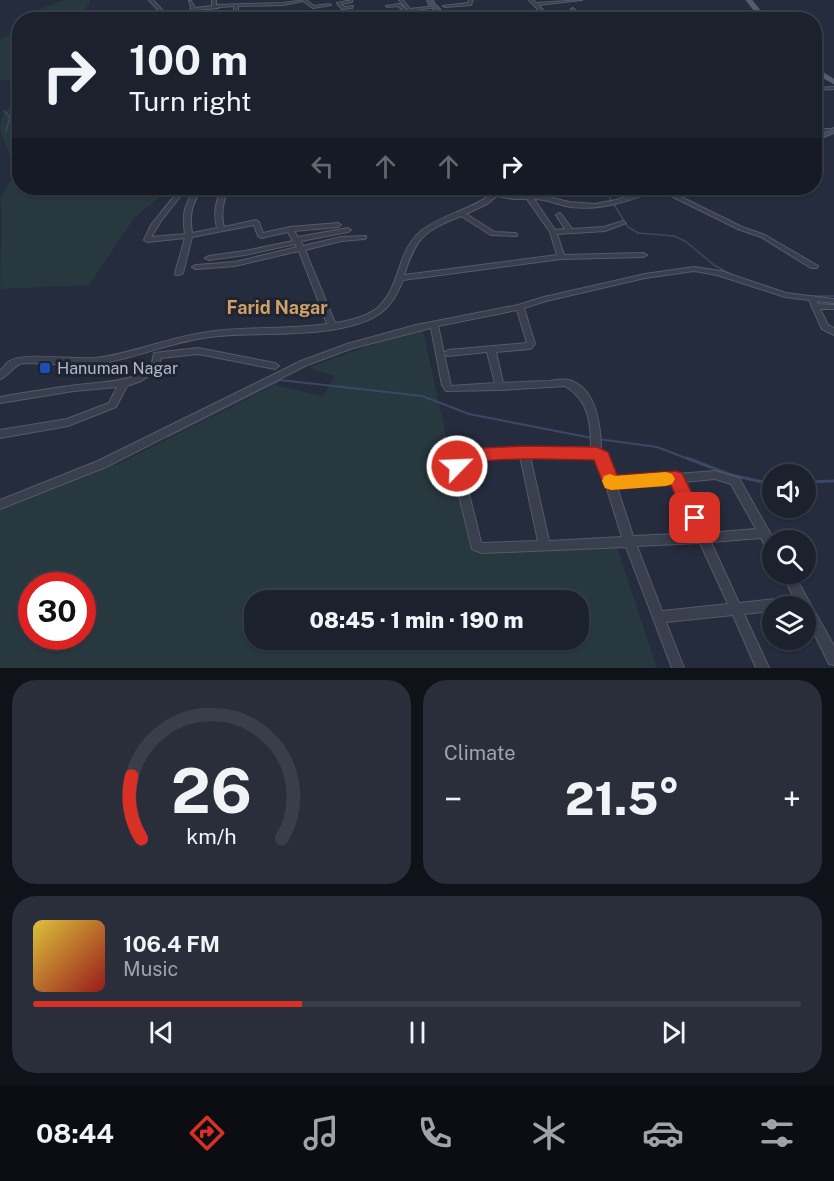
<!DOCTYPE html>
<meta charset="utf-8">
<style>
:root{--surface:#1c212e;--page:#292e3a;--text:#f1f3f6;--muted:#a0a3aa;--line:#3a3e4a;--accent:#d93025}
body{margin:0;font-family:"Public Sans",sans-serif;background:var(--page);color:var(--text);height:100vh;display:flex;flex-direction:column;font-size:22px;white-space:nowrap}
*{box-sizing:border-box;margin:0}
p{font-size:20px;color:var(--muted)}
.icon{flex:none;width:33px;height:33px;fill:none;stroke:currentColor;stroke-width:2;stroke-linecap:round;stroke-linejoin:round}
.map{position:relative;height:668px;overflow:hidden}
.panel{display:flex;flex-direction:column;gap:12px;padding:12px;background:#0f1219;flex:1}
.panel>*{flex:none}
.top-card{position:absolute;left:12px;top:12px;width:810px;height:183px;border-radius:24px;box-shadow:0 2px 4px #0004,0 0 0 2px var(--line);background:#1c212e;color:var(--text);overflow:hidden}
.buttons{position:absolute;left:762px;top:464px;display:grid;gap:12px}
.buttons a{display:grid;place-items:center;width:54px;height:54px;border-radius:50%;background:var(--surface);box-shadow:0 2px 4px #0004,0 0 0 2px var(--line);font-size:30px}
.speed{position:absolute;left:18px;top:572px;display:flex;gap:12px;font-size:30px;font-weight:700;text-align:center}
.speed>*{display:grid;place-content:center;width:78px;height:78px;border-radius:50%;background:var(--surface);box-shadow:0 2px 4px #0004,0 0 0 2px var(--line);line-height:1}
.speed .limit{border:9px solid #d22;background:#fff;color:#111}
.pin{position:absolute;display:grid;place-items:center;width:51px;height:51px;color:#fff;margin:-26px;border-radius:12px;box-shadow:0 3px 9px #0006}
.me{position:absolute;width:66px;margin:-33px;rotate:66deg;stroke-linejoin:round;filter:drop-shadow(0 0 4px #0008)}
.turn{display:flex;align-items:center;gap:21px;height:126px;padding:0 18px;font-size:27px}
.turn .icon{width:78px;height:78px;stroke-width:2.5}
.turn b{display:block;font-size:42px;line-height:51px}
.lanes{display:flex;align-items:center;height:57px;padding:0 18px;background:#0003;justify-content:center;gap:30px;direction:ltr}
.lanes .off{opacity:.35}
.big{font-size:45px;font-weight:800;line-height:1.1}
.panel .widget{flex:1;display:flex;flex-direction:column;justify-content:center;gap:9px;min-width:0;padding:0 21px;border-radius:24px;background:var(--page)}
.panel .dial{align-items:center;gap:0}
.dial svg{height:156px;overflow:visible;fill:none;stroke:var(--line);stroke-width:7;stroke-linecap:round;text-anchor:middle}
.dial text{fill:var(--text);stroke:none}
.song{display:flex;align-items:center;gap:18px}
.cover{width:72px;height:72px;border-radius:9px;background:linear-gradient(135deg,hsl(50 70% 55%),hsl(0 70% 35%))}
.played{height:6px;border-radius:3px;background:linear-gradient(90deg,var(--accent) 35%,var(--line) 35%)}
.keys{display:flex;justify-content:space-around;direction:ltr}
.heat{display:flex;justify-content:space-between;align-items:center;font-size:33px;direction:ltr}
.panel .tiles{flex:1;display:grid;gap:12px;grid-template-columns:1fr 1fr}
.widget:last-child{grid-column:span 2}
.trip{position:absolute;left:244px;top:590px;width:345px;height:60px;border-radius:24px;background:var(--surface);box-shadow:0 2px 4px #0004,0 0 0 2px var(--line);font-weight:800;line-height:60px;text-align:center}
.tab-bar{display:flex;height:96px;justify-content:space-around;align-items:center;background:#0b0d12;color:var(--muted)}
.tab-bar .icon{width:42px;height:42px}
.tab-bar .on{color:var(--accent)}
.tab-bar b{font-size:27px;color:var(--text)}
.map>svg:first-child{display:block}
</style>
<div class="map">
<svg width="834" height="668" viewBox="0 0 834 668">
<rect width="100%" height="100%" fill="#252c3d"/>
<path fill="#27383e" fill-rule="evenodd" d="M63,0H89L90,4L81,12L97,15L93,19H27L38,10Z
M19,28V76L10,81L0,80V40Z
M19,96L20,188H171L135,217L89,285L0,289L2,216L0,198L16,173L0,129C0,114 9,106 19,96Z
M422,326L471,551L617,547L657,668H0V510L120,463L275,385L323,396L335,376L308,368ZM32,585H82V636H32ZM255,600H579V639H255Z"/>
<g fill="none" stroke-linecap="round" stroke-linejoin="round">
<path stroke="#3b4865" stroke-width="1.5" d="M4,111L10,117L6,131
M598,188L608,195L628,227L638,233L674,236L685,241L714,265L732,275
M807,296H834"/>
<path stroke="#3b4865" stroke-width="2" d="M168,436L280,380L422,396L469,414L592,438
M598,439L657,447L691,460"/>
<path stroke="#3b4865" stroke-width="3" d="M687,458L731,475L772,484
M806,482L834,481"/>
<defs>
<path id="street" d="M149,0H153L163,11V20H159V11Z
M212,0H216V5L283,3L306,0L314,6L329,4L331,5L313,8L303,1L283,5L238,6V15L242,20H238L234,15V6L220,7L218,8L195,10V20H176L190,18L191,7L189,1H191L195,8L212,6Z
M352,0V2L341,4L344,7L353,6L352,8L342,9L337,3Z
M399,0H403L410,9L435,6L437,7L409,11Z
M469,0H473L471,5L445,7L443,6L468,3Z
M529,0H533L536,3L582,0L538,5L547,14L573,11L571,9L573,8L577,12L549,16L552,20H548Z
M399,4L406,9V12L379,16L381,17L409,13L414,16L442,13L444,14L413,19H409L410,17L408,15L380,19L373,15L403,10L398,6L388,7L386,6Z
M659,11L677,13L679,14L677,15L660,13L648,16L653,20H648L643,16Z
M269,16L274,20H259L260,19Z
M358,16L377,20L358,18L315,20Z
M221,17H222L224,20H220L219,18Z
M834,87V89L814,90V88Z
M814,129H830L833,131L830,133H814Z
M181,188H187L161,221L151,237L185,234C182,212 184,206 196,188H202C192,205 189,213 192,233L217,228C213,213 216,201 222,188H228C224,201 220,212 224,227L256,220L259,222L263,233L290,227L338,223L341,225L338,227L294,231L298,237L348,228L351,230L348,232L301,241L303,246L341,237L366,236V238L364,239L341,241L305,250L335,323C377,316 387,306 400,266C404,253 410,240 421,231C445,212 476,210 498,188H504L499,193L501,194L541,195L569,202L595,204L616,200L655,188H663L742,227L765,235L818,266L817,268H811L761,237L738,229L659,190C631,200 601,211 571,207C558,205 547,199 534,199L555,230L565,229L556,215L559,213L561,214L572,229L604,227L623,221L626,223L605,231L557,234L564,255L643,253L647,255L643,257L561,259L403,280C396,298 387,312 368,320C323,339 259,331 210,337C176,341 143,355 109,362C80,367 51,363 22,363C13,366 9,376 0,379V371C3,368 6,363 10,361C24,352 76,360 96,358C134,353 170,337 208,332C247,326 288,330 327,324L299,251L235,266L196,269L192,267L196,265L235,262L297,247L295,244L245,255L209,260L205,258L209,256L245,251L293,241L288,232L261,238L258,236L254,225L192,237L183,273L179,275H176L175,273L185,238L147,242L144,240L151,225ZM497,196L513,199H527L550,232L557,255L404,275C416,237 424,231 461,216L491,235L517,236V234L515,233L495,232L466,214L487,204Z
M694,267L721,271L786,293L834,299V303L817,301L818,304L834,305V309H820L828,325L834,328V335L822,329L809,300L785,297L717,275L694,271L645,278L546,301L524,308L535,344L532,348L529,349L496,352L503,383C519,382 535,381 550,381C556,380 564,379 569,380C598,389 601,428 601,453L606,454L607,457L614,479L715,471L739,478L774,540H772V552L768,551L761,538L711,542L739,603L794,597L781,573H793L834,646V665L829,664L806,617V606H772V611L744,614L769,668H756L733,615L666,622L684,668H672L626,547L482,553L472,549L452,466L455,457L464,453L524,448L591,450C591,424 590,401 565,386L500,390L446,391L442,385L431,328L353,348L307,365L106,467L0,509V500L98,461L301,361L347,344L416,325L518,305L544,297L645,274ZM517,310L527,343L448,350L444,353L438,326ZM487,352L495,383L451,386L444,354L448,356ZM520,456L538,541L483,543L481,542L462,466L463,462L466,461ZM530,456L587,457L598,460L622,537L549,541ZM715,479L731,484L756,529L707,533L683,482ZM673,482L696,533L633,536L617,487ZM700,543L728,604L662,611L637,546Z
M198,348L275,363L279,366L275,369L198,354L161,358L158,370L141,381L127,386L116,407L68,426L0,438V430L67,419L109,403L117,387L74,391L0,403V397C23,393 46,389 70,386C99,381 125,385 151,367L154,353Z"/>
<path id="secondary" d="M427,0H433L434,3L450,20H444L429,5Z
M834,128V133L814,141V136Z"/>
<path id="primary" d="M746,0H752L768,20H761Z
M814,67L834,79V84L814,73Z"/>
</defs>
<use href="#street" stroke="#545a68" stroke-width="2"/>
<use href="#secondary" stroke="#545a68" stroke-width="2"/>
<use href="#primary" stroke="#424856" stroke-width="1"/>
<use href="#street" fill="#393f4d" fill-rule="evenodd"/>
<use href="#secondary" fill="#474d60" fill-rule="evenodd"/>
<use href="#primary" fill="#575d6d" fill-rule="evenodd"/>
</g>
<path fill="#d93025" stroke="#8d1f18" stroke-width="1.5" d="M524,446L597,447L608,452L617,475L676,471L682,473L704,518L701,524L695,526L688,524L671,485L611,490L605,488L594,460C552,459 509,457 468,463C462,470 462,474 451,471L449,466L453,456L464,451L481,448Z"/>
<path fill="#f59e0b" d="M666,472L672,474L675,479L672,484L666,486L611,490L605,488L602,481L604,476L610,474L615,476Z"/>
<rect fill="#1a4fb4" stroke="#1e2432" stroke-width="2" x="39" y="362" width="12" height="12" rx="3"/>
<g text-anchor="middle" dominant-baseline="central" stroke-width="6" stroke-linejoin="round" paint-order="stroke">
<g font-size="16" fill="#b4bac8" stroke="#1e2432" text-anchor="start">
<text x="57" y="368">Hanuman Nagar</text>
</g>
<g font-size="18" font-weight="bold" fill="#d0a067" stroke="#1e2432">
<text x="277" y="307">Farid Nagar</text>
</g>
</g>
</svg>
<div class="buttons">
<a><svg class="icon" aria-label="sound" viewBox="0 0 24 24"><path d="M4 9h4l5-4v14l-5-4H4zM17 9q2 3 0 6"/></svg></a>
<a><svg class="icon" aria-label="search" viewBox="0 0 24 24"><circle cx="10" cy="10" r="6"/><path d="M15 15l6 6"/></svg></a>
<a><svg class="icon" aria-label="layers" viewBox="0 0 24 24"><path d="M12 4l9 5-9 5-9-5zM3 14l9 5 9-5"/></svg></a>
</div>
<div class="speed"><div class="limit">30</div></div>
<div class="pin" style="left:695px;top:518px;background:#d93025"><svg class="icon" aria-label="arrive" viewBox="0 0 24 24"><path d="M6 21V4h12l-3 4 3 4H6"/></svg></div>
<svg class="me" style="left:457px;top:466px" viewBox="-20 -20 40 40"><circle r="17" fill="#d93025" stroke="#fff" stroke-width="3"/><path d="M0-11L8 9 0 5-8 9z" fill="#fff"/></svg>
<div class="trip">08:45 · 1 min · 190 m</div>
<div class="top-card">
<div class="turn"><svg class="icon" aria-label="right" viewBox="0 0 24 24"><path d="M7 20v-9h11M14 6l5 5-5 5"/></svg><div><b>100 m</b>Turn right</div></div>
<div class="lanes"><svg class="icon off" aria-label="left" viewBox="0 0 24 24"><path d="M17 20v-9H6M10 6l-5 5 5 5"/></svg><svg class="icon off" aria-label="ahead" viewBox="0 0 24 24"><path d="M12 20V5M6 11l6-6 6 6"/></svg><svg class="icon off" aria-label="ahead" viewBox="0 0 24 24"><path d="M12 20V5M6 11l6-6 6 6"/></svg><svg class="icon" aria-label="right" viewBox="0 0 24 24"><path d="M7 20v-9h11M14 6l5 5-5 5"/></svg></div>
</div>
</div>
<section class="panel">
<div class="tiles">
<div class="widget dial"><svg viewBox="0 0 100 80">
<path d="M14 69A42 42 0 1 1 86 69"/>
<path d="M14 69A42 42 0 0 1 9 37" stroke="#d93025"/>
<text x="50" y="56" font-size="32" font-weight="700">26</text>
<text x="50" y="72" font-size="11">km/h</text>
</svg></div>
<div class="widget"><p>Climate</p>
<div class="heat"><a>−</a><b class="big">21.5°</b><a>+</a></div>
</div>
<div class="widget">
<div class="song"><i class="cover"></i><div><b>106.4 FM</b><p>Music</p></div></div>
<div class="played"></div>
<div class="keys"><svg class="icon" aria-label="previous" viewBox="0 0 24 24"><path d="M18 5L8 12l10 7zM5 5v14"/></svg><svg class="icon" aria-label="pause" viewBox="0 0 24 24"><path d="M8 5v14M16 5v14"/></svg><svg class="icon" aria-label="next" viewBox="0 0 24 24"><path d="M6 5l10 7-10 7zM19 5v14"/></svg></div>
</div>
</div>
</section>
<nav class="tab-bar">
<b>08:44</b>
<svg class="icon on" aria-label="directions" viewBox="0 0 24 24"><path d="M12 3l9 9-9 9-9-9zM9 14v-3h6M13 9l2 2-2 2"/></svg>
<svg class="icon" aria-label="music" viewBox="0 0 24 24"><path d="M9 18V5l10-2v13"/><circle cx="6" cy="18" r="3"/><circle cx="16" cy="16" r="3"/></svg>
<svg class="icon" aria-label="phone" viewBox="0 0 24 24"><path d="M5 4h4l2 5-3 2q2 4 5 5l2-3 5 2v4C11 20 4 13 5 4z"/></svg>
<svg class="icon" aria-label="climate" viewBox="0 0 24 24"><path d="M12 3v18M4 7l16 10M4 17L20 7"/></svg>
<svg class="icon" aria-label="car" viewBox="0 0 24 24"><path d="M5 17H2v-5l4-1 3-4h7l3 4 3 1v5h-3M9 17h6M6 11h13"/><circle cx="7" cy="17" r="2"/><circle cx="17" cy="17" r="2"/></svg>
<svg class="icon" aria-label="filters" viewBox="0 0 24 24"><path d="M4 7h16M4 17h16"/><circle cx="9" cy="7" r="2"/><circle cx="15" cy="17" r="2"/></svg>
</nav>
